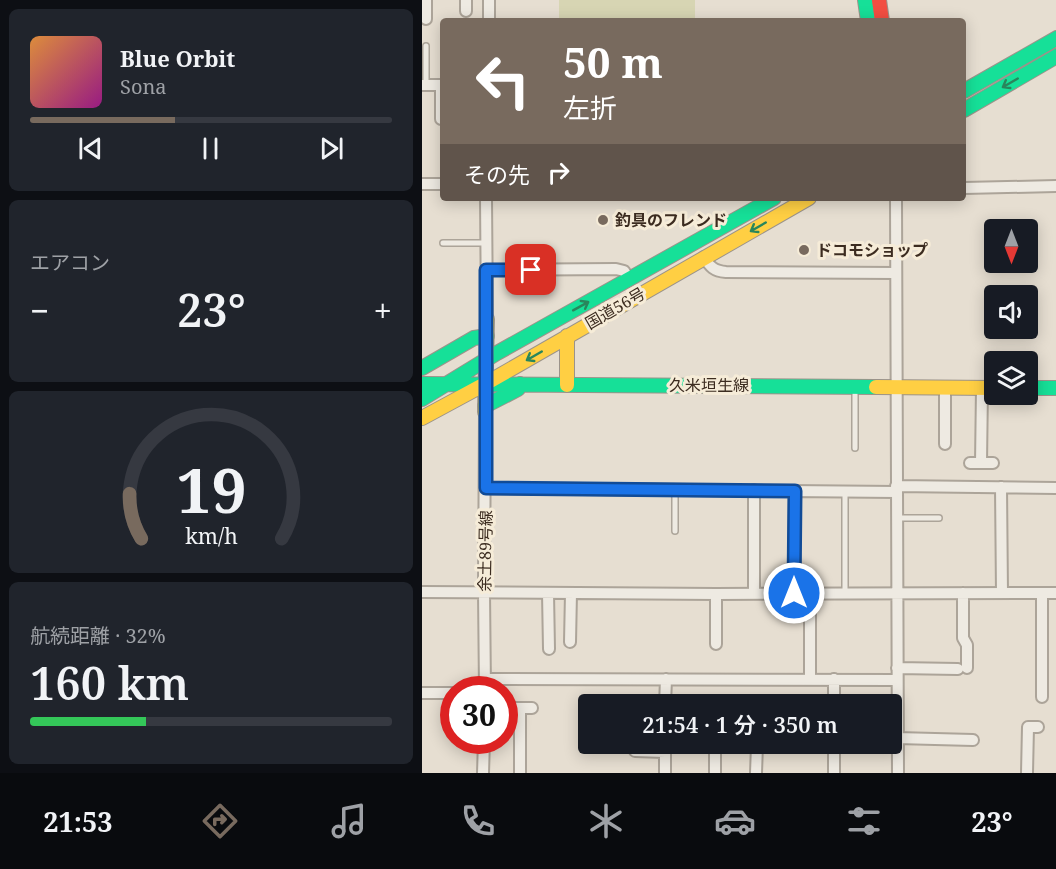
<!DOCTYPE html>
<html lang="ja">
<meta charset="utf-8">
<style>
:root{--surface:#171b24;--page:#20242c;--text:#f1f3f6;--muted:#9ea1a6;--line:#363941;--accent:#786a5e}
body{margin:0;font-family:"Noto Serif","Noto Sans JP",serif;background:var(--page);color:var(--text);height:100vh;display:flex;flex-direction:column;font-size:22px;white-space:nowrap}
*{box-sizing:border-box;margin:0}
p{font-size:20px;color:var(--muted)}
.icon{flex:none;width:33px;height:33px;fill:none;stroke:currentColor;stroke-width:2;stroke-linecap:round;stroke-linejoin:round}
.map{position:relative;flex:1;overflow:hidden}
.panel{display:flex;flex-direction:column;gap:9px;padding:9px;background:#0d0f14;width:422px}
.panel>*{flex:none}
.banner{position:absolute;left:18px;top:18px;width:526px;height:183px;border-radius:6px;box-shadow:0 3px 15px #0003;background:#786a5e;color:#fff;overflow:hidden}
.needle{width:39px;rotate:180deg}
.controls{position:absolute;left:562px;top:219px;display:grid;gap:12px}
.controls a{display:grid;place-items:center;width:54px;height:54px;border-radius:6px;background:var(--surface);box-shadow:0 3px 15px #0003;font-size:30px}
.speed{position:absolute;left:18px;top:676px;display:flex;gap:12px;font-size:30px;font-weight:700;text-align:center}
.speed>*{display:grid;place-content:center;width:78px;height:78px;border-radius:50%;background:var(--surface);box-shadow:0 3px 15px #0003;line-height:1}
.speed .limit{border:9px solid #d22;background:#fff;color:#111}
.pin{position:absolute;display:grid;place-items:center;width:51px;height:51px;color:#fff;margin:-26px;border-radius:12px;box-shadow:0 3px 9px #0006}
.me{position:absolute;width:66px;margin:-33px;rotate:0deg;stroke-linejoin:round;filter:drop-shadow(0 0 4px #0008)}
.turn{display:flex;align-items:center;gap:21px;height:126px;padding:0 24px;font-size:27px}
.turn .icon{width:78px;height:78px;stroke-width:2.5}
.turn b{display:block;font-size:42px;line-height:51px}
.then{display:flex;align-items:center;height:57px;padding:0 24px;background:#0003;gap:12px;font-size:22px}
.big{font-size:45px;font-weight:600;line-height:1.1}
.panel .widget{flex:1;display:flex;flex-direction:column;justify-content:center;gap:9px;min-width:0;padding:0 21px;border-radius:9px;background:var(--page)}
.panel .dial{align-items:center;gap:0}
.dial svg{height:156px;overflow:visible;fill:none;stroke:var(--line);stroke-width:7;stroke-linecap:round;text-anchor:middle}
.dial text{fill:var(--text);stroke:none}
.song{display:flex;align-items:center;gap:18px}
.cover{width:72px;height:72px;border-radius:9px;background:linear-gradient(135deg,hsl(30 70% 55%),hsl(310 70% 35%))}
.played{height:6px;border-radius:3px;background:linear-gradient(90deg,var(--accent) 40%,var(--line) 40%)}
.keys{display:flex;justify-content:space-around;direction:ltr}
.heat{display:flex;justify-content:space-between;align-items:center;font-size:33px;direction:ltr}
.charge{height:9px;border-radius:4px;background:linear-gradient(90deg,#34c759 32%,var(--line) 0)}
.trip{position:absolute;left:156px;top:694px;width:324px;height:60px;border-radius:6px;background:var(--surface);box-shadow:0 3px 15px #0003;font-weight:600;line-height:60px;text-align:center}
.tabs{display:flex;height:96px;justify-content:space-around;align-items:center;background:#090b0e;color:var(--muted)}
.tabs .icon{width:42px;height:42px}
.tabs .current{color:var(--accent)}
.tabs b{font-size:27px;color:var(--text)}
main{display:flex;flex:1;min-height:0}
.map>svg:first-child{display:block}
</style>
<main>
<section class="panel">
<div class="widget">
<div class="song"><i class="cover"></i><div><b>Blue Orbit</b><p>Sona</p></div></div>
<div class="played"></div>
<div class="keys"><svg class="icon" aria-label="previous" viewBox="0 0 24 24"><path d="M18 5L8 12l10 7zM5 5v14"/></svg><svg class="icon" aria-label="pause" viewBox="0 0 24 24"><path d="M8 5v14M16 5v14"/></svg><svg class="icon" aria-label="next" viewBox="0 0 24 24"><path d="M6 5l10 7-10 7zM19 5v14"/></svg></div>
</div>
<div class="widget"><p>エアコン</p>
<div class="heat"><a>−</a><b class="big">23°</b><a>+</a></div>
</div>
<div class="widget dial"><svg viewBox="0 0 100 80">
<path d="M14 69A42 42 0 1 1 86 69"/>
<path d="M14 69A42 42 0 0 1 8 46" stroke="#786a5e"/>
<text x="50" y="56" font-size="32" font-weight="700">19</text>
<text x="50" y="72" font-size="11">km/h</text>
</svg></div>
<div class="widget"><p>航続距離 · 32%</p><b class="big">160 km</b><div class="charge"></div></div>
</section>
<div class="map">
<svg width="635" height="773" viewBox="0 0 635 773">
<rect width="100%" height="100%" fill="#e6ded1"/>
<path fill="#d7d5b3" d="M137,0H273V21H137Z"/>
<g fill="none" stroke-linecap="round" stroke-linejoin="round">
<defs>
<path id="lane" d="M4,85V46
M21,243H64
M433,448V389
M253,490V531
M476,518H517
M423,593V491"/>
<path id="street" d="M4,0V19
M44,0V11
M67,21V0
M0,85H21
M19,85V119
M0,184H21
M542,188L635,186
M64,198L65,319
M474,198L476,773
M282,257C288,267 292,271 304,272L474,273
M64,270L194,269L202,271L207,279
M523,387V444
M548,463H571
M559,463L560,388
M474,486L635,488
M579,487L580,593
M64,488L474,492
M0,592L294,594L635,593
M126,593L127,649
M332,593V490
M372,593L373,491
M541,593V638L545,645V668
M620,593V697
M148,642L149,593
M294,644V594
M475,668L536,669
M63,679L475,680
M388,679V593
M63,690L62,592L63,412
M0,693H32
M243,705L244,679
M412,705V679
M82,708H110
M475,738L551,740
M213,751L243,752
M61,773L62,741
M98,773V708
M243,773V744
M293,773V744
M334,773L335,745
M412,773V744
M605,773L606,727H616"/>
<path id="fast" d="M443,0L446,21
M542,91L635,38
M542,110L635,56
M0,368L52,338L65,336
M0,384L454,387
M606,388H635
M0,399L75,353L352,198
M63,406L96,389L98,384"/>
<path id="slow" d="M145,336V385
M454,387L573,388
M63,412L65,319
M0,418L63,384L387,198"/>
<path id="jam" d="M457,0L460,21"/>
</defs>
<use href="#lane" stroke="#aca499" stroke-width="8"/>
<use href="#street" stroke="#aca499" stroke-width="14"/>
<use href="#fast" stroke="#9b938a" stroke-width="16"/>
<use href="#slow" stroke="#9b938a" stroke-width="16"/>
<use href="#jam" stroke="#9b938a" stroke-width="16"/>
<use href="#lane" stroke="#eeeae2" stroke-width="5"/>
<use href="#street" stroke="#eeeae2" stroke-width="10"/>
<use href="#fast" stroke="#16e098" stroke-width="14"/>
<use href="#slow" stroke="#ffcf43" stroke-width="14"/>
<use href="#jam" stroke="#f24e42" stroke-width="14"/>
</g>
<defs><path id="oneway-shaft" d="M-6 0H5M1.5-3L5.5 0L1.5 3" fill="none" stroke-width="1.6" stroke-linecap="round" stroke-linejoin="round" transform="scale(1.5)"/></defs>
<g stroke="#29865c">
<use href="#oneway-shaft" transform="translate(588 83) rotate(150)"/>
<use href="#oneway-shaft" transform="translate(336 227) rotate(150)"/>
<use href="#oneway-shaft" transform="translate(159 306) rotate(-29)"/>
<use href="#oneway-shaft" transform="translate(112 356) rotate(150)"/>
</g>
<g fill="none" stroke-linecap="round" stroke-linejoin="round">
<defs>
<path id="route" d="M109,270H64V488L373,491L372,593"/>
</defs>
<use href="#route" stroke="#114b97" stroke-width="15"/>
<use href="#route" stroke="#1a73e8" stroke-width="10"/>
</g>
<g fill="#786a5e" stroke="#f6ecd8" stroke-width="2">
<circle cx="181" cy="220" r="6"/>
<circle cx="382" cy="250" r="6"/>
</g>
<g text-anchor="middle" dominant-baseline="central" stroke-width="6" stroke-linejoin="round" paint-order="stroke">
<g font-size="16" font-weight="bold" fill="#3c2c20" stroke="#f6ecd8" text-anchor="start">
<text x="193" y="220">釣具のフレンド</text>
<text x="394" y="250">ドコモショップ</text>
</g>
<g font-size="16" fill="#3c2c20" stroke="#f6ecd8">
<text transform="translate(193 308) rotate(-30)">国道56号</text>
<text x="287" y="385">久米垣生線</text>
<text transform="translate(63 551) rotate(-89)">余土89号線</text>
</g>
</g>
</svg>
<div class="controls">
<a><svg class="needle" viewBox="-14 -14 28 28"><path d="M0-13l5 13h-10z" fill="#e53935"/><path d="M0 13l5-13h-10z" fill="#9ea1a6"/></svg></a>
<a><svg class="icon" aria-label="sound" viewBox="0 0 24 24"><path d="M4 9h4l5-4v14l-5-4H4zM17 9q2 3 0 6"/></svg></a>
<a><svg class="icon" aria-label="layers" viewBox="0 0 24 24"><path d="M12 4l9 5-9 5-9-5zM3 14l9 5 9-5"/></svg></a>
</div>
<div class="speed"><div class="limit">30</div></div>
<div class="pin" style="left:109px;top:270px;background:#d93025"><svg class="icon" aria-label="arrive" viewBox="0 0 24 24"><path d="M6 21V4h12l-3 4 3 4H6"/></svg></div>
<svg class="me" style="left:372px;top:593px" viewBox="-20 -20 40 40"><circle r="17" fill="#1a73e8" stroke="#fff" stroke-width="3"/><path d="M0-11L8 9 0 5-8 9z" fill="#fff"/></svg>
<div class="trip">21:54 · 1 分 · 350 m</div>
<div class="banner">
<div class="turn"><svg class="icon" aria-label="left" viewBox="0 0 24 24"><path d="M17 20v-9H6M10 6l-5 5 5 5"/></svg><div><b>50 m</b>左折</div></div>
<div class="then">その先<svg class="icon" aria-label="right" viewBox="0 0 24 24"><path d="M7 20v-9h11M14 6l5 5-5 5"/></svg></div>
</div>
</div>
</main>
<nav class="tabs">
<b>21:53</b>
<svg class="icon current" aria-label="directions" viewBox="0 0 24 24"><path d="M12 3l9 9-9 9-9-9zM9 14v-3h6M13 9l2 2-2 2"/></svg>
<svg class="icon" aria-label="music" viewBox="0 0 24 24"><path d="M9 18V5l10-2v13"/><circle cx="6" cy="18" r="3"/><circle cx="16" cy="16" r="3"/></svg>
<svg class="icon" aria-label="phone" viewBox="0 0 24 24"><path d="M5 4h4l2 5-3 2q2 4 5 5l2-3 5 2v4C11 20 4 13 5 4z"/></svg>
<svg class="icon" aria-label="climate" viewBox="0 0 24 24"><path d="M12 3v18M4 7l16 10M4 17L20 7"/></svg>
<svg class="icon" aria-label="car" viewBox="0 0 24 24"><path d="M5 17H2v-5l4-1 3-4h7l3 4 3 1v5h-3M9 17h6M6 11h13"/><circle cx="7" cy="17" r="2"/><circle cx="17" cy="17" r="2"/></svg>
<svg class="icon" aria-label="filters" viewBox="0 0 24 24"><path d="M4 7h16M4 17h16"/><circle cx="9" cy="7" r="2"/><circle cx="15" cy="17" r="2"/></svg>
<b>23°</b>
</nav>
